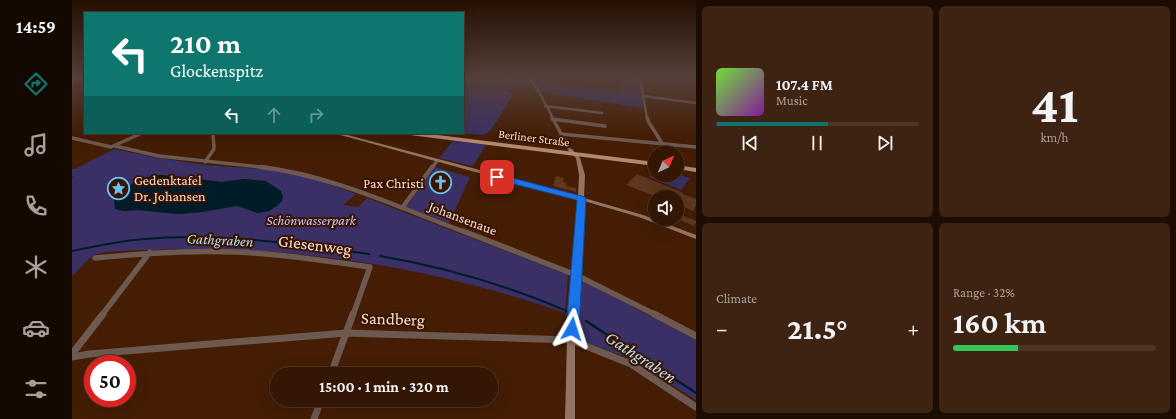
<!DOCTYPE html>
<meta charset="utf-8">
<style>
:root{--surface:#331603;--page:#3e2312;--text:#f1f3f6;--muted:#a99f9a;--line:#4e3525;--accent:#0f766e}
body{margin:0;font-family:"Crimson Pro",serif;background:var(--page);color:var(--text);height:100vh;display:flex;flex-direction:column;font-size:15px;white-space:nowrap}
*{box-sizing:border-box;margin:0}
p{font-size:13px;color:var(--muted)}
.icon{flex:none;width:22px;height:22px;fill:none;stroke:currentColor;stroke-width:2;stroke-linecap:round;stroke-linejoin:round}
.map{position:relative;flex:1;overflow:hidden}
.panel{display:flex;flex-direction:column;gap:6px;padding:6px;background:#1c0c02;width:480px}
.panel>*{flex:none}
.banner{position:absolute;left:12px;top:12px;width:380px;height:122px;border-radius:0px;box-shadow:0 4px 16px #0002,0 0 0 1px var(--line);background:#0f766e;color:#fff;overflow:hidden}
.needle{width:26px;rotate:44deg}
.tools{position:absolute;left:576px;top:146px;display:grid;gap:8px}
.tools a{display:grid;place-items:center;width:36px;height:36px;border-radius:50%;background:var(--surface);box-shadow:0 4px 16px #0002,0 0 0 1px var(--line);font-size:20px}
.speed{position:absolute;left:12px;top:355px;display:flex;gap:8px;font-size:20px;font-weight:700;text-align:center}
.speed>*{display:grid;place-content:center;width:52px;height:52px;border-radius:50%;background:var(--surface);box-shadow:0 4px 16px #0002,0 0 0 1px var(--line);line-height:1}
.speed .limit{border:6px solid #d22;background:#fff;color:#111}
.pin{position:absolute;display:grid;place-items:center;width:34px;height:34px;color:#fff;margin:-17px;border-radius:8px;box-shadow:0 2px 6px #0006}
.me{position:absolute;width:44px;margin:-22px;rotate:6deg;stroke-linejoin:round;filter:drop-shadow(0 0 3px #0008)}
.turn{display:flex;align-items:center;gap:14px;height:84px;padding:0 20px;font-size:18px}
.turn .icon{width:52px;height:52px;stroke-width:2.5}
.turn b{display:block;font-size:28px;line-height:34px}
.lanes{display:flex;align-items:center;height:38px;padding:0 20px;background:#0003;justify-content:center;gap:20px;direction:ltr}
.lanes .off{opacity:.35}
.big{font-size:30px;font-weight:700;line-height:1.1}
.panel .tile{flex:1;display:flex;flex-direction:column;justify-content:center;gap:6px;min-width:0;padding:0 14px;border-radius:6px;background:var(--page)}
.panel .dial{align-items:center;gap:0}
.dial b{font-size:52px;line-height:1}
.song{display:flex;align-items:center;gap:12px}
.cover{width:48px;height:48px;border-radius:6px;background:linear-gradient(135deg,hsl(100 70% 55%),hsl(290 70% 35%))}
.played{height:4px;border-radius:2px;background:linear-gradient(90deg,var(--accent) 55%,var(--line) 55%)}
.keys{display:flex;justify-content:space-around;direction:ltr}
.heat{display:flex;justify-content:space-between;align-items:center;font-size:22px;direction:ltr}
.charge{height:6px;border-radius:3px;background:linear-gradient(90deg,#34c759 32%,var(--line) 0)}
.panel .tiles{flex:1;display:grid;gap:6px;grid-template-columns:repeat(2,1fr)}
.trip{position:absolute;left:198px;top:367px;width:228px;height:40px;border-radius:20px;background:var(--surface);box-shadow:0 4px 16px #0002,0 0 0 1px var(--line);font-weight:700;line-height:40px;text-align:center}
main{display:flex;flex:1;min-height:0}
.tabs{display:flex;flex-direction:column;width:72px;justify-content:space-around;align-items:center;background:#140901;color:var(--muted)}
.tabs .icon{width:28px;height:28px}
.tabs .current{color:var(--accent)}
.tabs b{font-size:18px;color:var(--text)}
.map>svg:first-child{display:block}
</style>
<main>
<nav class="tabs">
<b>14:59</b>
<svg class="icon current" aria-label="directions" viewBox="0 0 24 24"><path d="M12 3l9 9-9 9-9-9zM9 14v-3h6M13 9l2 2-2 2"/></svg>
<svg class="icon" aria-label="music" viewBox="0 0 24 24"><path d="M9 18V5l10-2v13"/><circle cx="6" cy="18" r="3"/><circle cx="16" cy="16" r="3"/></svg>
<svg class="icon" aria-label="phone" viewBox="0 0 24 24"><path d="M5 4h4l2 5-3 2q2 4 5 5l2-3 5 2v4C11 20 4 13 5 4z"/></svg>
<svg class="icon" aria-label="climate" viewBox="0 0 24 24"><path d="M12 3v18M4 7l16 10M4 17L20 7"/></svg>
<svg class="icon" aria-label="car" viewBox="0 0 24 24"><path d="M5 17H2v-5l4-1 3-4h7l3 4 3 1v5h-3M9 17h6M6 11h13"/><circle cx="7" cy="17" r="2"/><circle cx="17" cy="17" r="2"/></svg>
<svg class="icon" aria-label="filters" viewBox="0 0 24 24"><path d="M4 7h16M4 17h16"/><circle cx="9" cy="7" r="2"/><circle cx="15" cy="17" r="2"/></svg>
</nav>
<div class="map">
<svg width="624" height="419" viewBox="0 0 624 419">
<rect width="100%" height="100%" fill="#441d04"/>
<path fill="#3a3065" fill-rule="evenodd" d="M391,78H455L462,87L436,90L441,94L425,121L419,130L412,135C402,134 394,134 385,133H391V83L419,90V89L391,82Z
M546,78H566L568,83L571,108L467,92L459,80L546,91L548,82Z
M381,141L414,145L401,166L367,158Z
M42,149L81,157L133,165L215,171L254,183L284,194L271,205L286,207L295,198L496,275L493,313C361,267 219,244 79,250C69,250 29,251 22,255C14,260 7,270 0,276V178L1,176H0V169H3ZM83,175H99L149,182L172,179L194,181L186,213L165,205L130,212L107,214L65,210L51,211L42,200L66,180Z
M362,167L398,177L377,223L334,207ZM362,175L375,178L373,182L376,183L370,189L363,190L359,186L361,182L356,181Z
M583,171V175L605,174L618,178L609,190L577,177Z
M507,279L624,340V400L554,357L505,339L507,308Z"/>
<path fill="#001c29" d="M88,175L149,182L172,179L194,181L209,191L211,196L210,201L205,206L197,211L186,213L165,206L130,212L107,214L65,210L51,211L43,209L42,200C57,184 67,177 88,175Z"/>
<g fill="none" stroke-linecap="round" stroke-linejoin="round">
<path stroke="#001c29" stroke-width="2" d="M0,251C24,246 48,241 72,239C147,232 223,244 297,254
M308,256C373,267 434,285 495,311"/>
<path stroke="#001c29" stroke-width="2.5" d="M514,321L624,393"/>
</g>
<path fill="#5f361e" d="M565,174L612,193L611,194L624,199V206L621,211L605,204V197H585L554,185Z
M361,175L375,178L371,189L363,190L359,186L361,182L355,181Z
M484,176L492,178L491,182L495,183L494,186L504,188V192L481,186Z
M605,213L624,221V223L622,226L605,219Z"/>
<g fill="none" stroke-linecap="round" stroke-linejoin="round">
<path stroke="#6d594f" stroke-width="2.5" d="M457,78L467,92L481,118
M469,78V81
M568,78L575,118
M572,96L624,103
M473,106L530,113"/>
<path stroke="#6d594f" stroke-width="3.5" d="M480,117L498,150
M575,117L576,121L590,143
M480,119L533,126
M489,134L624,147
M0,138L39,147L70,133
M43,146L87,156L198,168
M133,162L142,149L141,133
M360,168L365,161"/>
<path stroke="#6d594f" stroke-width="4.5" d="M189,167C258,175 328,208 393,232
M330,208L360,167"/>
<path stroke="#6d594f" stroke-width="5.5" d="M391,231L504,275L584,315
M23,258C70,253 118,250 165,252C210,254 254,261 298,267L281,315
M30,315L78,252"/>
<path stroke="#6d594f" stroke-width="7" d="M582,314L624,336
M0,354L31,314
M0,357L17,354L274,333L499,340L559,364L624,407
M259,374L281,314
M242,419L249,400"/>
<path stroke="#6d594f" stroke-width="3" d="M0,82L1,78"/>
<path fill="#937463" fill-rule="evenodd" d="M261,133H268L506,196L507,175L504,158L496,150L498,149H500L508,158L513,175L512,198L571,215L624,235V239L567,217L512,201L507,306L503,340V419H493L495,340L499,306L506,200Z"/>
<path fill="#b18872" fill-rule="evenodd" d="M335,133H350L583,162V166L338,135Z
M605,165L624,168V172L605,169Z"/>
<path stroke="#ddc1b2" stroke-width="1" d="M0,85L1,78"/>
</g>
<linearGradient id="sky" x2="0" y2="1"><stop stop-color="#251002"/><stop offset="0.57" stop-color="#56403a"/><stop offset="1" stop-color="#56403a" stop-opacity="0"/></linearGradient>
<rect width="624" height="136" fill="url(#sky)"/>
<path fill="#1a73e8" stroke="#114b97" d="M425,174L513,197L514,199L507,329L505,333L500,335L496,333L494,329L505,200L422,179V175Z"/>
<defs>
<symbol id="church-ring" viewBox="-11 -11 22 22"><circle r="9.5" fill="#391300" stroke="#66c4ef" stroke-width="1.5"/><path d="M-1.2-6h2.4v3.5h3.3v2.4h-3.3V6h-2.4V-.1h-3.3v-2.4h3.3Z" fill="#66c4ef"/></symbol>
<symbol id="sight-ring" viewBox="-11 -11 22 22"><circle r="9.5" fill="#391300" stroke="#66c4ef" stroke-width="1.5"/><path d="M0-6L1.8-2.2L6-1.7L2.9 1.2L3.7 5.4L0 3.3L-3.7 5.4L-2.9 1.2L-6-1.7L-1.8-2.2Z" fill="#66c4ef"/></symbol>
</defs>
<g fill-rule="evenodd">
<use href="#church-ring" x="356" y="170" width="25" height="25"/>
<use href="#sight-ring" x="34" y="176" width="25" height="25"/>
</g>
<g text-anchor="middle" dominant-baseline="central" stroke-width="4" stroke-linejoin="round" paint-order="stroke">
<g font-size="12" fill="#f8ded0" stroke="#391300">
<text transform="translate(462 138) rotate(7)">Berliner Straße</text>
</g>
<g font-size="14" fill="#f8ded0" stroke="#391300" text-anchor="start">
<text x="62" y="180">Gedenktafel<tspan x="62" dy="16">Dr. Johansen</tspan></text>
<text x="352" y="183" text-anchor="end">Pax Christi</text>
</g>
<g font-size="14" fill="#f8ded0" stroke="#391300">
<text transform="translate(391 218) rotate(21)">Johansenaue</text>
</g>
<g font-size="14" font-style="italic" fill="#cac4fe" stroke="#391300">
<text x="239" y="220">Schönwasserpark</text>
</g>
<g font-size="15" font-style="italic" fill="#b2ddf3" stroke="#391300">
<text transform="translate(148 240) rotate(3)">Gathgraben</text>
</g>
<g font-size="17" fill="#f8ded0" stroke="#391300">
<text transform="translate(243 245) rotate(7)">Giesenweg</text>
<text transform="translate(321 319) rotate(2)">Sandberg</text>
</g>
<g font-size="18" font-style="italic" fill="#b2ddf3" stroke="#391300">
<text transform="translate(569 357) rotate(33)">Gathgraben</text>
</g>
</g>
</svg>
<div class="tools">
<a><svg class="needle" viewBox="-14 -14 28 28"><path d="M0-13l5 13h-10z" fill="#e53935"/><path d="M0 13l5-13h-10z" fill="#a99f9a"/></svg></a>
<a><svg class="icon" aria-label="sound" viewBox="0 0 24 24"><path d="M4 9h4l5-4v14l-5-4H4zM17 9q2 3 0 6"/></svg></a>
</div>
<div class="speed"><div class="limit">50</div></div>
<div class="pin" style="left:425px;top:177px;background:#d93025"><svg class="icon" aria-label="arrive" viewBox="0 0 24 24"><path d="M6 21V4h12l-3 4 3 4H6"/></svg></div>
<svg class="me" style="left:500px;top:329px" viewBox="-20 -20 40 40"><path d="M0-17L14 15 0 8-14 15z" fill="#1a73e8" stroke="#fff" stroke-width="4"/></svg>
<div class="trip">15:00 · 1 min · 320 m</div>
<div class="banner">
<div class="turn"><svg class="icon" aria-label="left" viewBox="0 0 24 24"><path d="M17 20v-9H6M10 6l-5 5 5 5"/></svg><div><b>210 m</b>Glockenspitz</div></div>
<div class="lanes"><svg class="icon" aria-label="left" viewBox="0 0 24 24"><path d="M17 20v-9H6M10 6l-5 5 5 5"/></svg><svg class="icon off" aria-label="ahead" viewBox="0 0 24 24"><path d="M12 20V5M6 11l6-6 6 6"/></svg><svg class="icon off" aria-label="right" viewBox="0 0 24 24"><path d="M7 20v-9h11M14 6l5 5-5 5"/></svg></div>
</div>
</div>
<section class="panel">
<div class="tiles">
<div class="tile">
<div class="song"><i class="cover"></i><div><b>107.4 FM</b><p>Music</p></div></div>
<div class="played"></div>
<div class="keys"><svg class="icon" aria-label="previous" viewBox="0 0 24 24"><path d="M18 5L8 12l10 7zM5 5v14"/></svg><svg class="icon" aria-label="pause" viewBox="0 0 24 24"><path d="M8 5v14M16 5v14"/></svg><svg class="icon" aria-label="next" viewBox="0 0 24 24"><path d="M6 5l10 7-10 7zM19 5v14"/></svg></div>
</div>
<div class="tile dial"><b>41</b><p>km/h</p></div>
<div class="tile"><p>Climate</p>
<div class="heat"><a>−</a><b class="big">21.5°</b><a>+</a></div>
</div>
<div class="tile"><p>Range · 32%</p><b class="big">160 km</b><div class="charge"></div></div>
</div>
</section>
</main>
